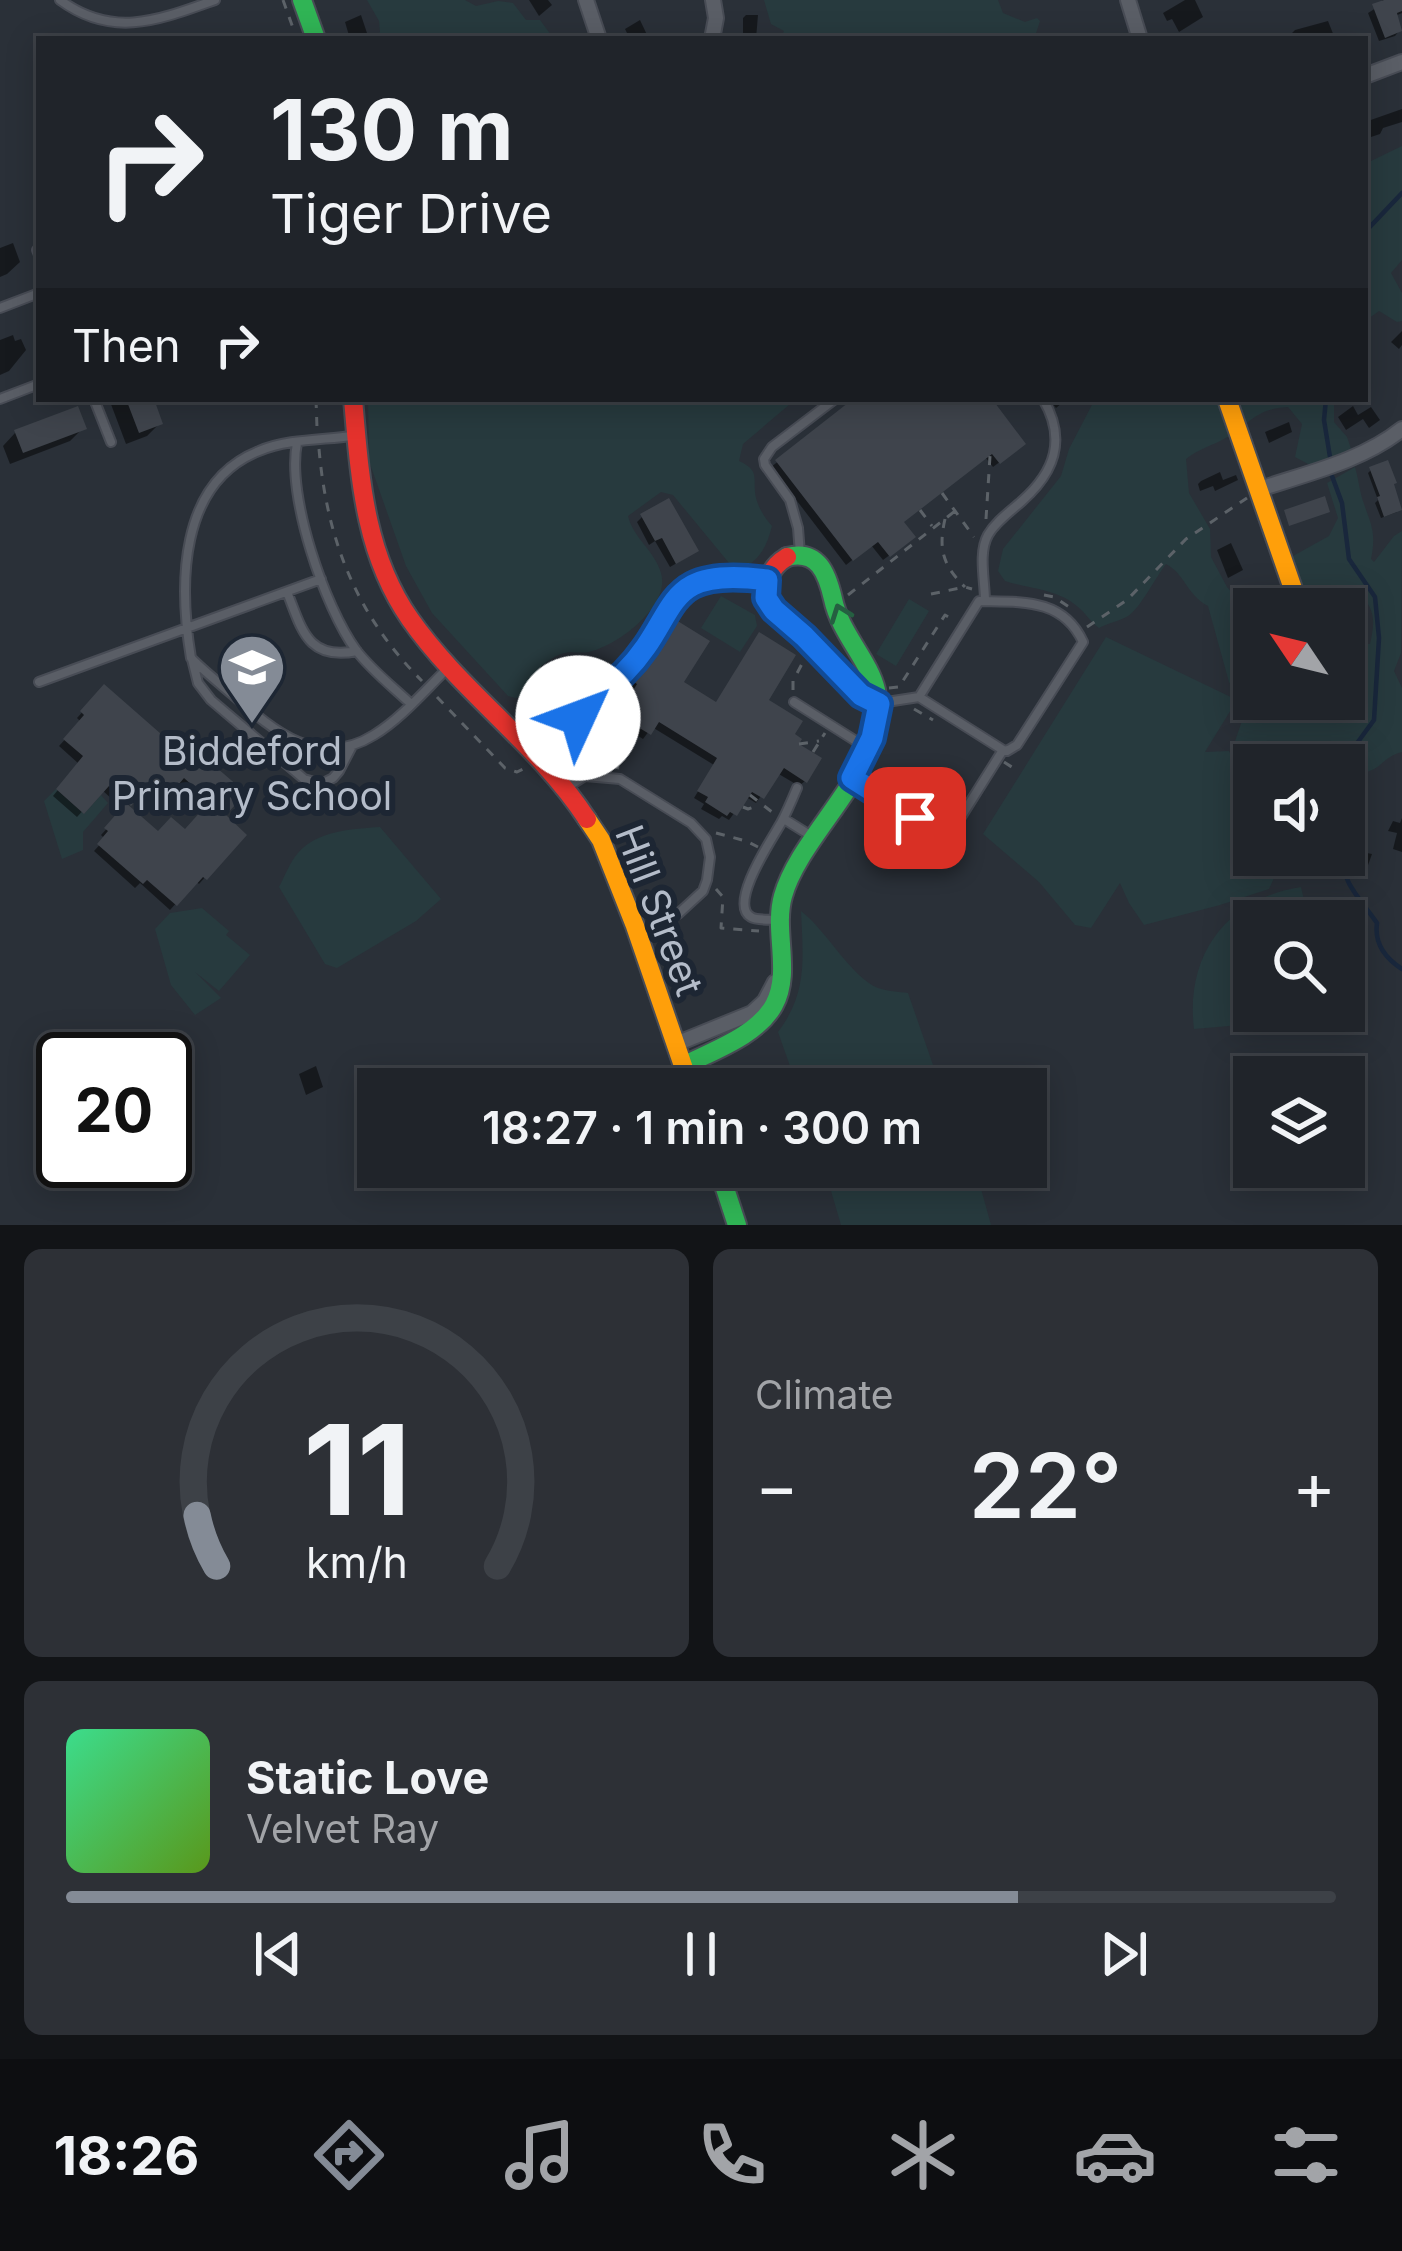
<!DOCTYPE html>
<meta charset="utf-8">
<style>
:root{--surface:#20242a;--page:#2d3036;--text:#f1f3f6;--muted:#a2a4a8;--line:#3d4147;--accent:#848b96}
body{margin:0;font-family:Inter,sans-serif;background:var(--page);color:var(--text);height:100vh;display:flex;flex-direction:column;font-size:45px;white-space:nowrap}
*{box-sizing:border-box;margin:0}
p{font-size:39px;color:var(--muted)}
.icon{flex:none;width:66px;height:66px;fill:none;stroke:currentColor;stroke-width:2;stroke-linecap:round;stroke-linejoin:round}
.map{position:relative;height:1225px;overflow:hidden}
.drawer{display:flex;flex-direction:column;gap:24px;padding:24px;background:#121417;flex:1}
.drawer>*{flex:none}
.guide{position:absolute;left:36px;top:36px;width:1332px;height:366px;border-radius:0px;box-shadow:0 6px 30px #0003,0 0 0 3px var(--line);background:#20242a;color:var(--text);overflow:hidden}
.needle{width:78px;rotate:305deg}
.tools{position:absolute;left:1233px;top:588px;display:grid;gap:24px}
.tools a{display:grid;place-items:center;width:132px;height:132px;border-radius:0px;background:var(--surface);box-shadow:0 6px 30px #0003,0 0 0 3px var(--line);font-size:60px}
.speed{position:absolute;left:36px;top:1032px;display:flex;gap:24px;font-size:60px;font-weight:700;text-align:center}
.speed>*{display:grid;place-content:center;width:156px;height:156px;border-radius:50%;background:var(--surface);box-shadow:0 6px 30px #0003,0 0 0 3px var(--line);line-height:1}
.speed .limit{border:6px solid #111;border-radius:18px;background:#fff;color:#111}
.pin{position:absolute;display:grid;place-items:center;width:102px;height:102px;color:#fff;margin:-51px;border-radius:24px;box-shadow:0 6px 18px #0006}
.me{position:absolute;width:132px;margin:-66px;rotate:47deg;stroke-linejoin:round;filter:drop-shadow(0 0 9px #0008)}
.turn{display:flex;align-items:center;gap:42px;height:252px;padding:0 36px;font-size:54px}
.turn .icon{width:156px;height:156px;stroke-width:2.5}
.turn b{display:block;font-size:84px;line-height:102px}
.then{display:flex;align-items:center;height:114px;padding:0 36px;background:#0003;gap:24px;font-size:45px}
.big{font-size:90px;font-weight:600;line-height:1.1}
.drawer .tile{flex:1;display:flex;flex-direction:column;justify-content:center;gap:18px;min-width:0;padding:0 42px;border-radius:18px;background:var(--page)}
.drawer .dial{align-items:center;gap:0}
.dial svg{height:312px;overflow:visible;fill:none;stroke:var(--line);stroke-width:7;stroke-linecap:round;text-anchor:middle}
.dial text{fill:var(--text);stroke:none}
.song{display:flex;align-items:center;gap:36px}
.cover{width:144px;height:144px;border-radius:18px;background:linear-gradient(135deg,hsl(150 70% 55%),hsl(90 70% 35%))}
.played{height:12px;border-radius:6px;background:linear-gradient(90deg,var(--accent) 75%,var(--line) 75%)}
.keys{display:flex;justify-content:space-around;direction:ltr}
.heat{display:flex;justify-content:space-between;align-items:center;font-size:66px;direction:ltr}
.drawer .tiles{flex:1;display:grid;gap:24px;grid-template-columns:1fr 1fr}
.tile:last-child{grid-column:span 2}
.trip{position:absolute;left:357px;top:1068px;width:690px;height:120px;border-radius:0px;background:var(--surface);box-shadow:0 6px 30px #0003,0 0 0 3px var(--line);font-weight:600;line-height:120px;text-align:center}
.tabs{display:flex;height:192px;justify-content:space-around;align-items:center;background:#0d0e11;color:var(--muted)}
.tabs .icon{width:84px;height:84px}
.tabs .on{color:var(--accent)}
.tabs b{font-size:54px;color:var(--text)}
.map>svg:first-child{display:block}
</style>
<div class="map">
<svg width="1402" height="1225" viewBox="0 0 1402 1225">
<rect width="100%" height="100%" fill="#2a3038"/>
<path fill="#273a3e" d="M367,0H465L476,6L498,1L513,3L526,20H540L554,39H374L380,32L379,21Z
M764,0H998L1003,13L1025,22L1037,18L1040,21L1034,39H781L784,31L771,24Z
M1402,146V260L1391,273L1402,293V321L1397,322L1379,311L1365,321V167L1371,161Z
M368,399H796L743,444L739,461C761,471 752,478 756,498C759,509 765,518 772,526C767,546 760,560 741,569L729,563L673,495L661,492L628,516C633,538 655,551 661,573C671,606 617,646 589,652C580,654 570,650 561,654C541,662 531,676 524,695L516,698L508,696L432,613L406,566L369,461Z
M1095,399H1334V422L1347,437L1351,449L1339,458L1310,465L1295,457L1302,424L1288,407C1251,409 1249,428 1220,441C1208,447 1197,450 1186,459L1189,493L1210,529L1211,557L1227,587L1239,601L1236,615L1244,651L1254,671V699H1344V644H1370C1375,621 1376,610 1358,592L1322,601L1309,599L1302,589L1293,556L1329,536L1338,518L1327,483L1355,467C1358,477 1359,487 1362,498C1370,523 1377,531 1371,559L1374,562L1394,536L1402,531L1401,653L1394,671L1402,688V752C1380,757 1380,776 1353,772C1345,799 1364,829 1344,853V765H1254V783L1233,747L1243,718V704L1229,682L1208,606C1186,594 1185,574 1166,564C1156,577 1139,610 1128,616C1120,621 1108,623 1099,628C1090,622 1086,613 1078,607C1058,589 1030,589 1005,581L998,571L1003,549L1061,476L1069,449Z
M721,596L755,615L757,626L740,652L701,628Z
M909,599L929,611L896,666L876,654Z
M1106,637L1237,700L1205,752L1229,751L1254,809V855H1274L1279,867L1269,889L1220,905L1144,925L1129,903L1120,883L1091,928L1075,925L1039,882L983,834Z
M56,789L84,814L101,795L108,803L83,832V850L62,859L44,801Z
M380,827L441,899L416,921L337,968L325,964L279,887C285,876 290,862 298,853C318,830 353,829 380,827Z
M1301,887L1309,921H1254V1011H1327L1322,1018L1194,1029C1185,955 1227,898 1301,887Z
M202,908L229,931L226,935L250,955L219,991L195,972L221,998L195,1015L171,985L155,929L170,913Z
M801,911C826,930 852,978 878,988C887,991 899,992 908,993L941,1088L952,1086V1089H798L778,1032C808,992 803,958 801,911Z
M824,1167H975L991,1225H841Z"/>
<path fill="#0007" fill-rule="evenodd" d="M529,0H548L552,5L539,16Z
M1185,0H1195L1203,17L1179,32L1172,19L1167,21L1163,13Z
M1382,0H1402V13L1395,16L1400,30L1395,36L1379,41L1368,13L1384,3Z
M361,15L367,33L350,39L345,22Z
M746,15H758L756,39H743V18Z
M640,20L649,39H630L625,29Z
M1328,21L1334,36L1331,39H1290L1289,36L1295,30Z
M1402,109V122L1383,128L1380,134L1365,139V122Z
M13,243L20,262L7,274L0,277V248Z
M1402,331V345L1399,349L1391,342Z
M13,335L15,341L21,339L26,350L9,371L0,375V340Z
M109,399H151L160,423L147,436L126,444Z
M858,399H988L1017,449L993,467L985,457L900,523L906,543L883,560L871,545L846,565L771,467Z
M1049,399H1067L1056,408Z
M1353,406L1358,415L1371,407L1380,420L1369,428L1363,419L1346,430L1338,417Z
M1289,422L1292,432L1269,443L1265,432Z
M83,428L70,441L10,464L3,446L15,433Z
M1371,470L1397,512L1381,518L1375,503L1378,500L1368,473Z
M1220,472L1223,480L1236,475L1238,480L1215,491L1213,486L1200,491L1198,484L1201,481Z
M642,517L689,556L670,567L655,541L649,545L637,522Z
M1231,543L1243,570L1228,578L1217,550Z
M1358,603L1364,623L1350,630L1344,609Z
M638,673L680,683L715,705L765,701L791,735L805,781L799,786L777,773L756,803L746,797L729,820L722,816L719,819L701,809L704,804L694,798L714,765L652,727L643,739L614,721L633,690L629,688Z
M104,688L169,745L222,816L243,835L199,884L196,881L170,910L140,883L135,888L94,851L105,839L101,835L124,810L102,790L77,817L53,796L79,764L59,746L81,722L77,718ZM177,782L206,808L184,833L158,835L126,807L146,785L161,799Z
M1402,818V852L1393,849L1397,833L1388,831L1393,821L1400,823Z
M1367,853L1372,854L1367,868L1363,866Z
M316,1066L323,1087L306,1095L299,1074Z"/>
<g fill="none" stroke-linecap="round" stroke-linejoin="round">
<path stroke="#19273c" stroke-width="4.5" d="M1365,232L1402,193
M1326,399L1324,420L1330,457
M1332,476L1342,503L1349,559L1375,597L1379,638L1374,720L1352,750L1344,774
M1342,855C1341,882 1362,901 1377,923C1374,944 1385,958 1402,969"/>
</g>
<path fill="#3f444c" d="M1384,0H1402V11L1397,13L1402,31L1385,38L1372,4Z
M126,399H154L163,424L139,433Z
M853,399H992L1026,444L1000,464L992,454L904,522L916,537L890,557L878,542L853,561L775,460Z
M78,406L87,429L23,453L14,430Z
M1388,460L1397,483L1394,484L1402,510L1384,517L1377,497L1380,496L1369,467Z
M1325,496L1330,512L1289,526L1284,510Z
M669,498L699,551L676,564L662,538L655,541L640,514Z
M676,620L710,641L684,682L716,702L759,632L796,655L769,700L803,721L795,734L802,739L799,744L822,758L807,783L784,768L764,799L752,792L737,816L730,812L727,816L705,802L708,797L697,791L717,758L659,722L651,735L618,715L637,684L632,681L643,664L650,655L653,657Z
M104,684L169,741L173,737L198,760L202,755L246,793L226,815L247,835L207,880L203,877L177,906L147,880L143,884L97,844L108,831L104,828L126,803L158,831L171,817L185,829L210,801L184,778L169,796L153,782L131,806L109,786L84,814L56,789L83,756L63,739L84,715L80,711Z"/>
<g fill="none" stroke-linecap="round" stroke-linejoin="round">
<defs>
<path id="lane" d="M60,0C113,39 159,20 215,0
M37,250L39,255
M0,308L39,293
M0,399L39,384
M94,399L111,442
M352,436C322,440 287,439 259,451C178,483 179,586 191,658C204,671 219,683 233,695C274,731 318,770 374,735C402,718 426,689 450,666
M297,443C286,495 325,608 356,650C371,670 393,687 411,704
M800,554L798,528L790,500L765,465L764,459L772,447L835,399
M287,592C302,629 307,661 357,651
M985,601C985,581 978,553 988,535C996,521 1011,511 1022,501C1056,471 1066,438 1043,399
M192,659L198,683L211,700L304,779L321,784L333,778L339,771L352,746
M39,682L321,579
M919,697L1003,750
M794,702L867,748
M585,776L577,718C584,696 604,691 619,678C644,657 657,623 677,597C701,574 734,575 765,580
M853,779L940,833L954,828L1003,750L1007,751L1017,745L1083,642C1063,598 1021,602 979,601L919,697L880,703
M569,786L585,776L620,779L691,823L706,839L710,857L707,880L703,891L678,914L640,935
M784,819L813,837
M780,920C772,919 757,921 751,917C728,904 772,839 781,823C787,812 792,800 797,788"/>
<path id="street" d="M586,0L599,39
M1128,0L1140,39
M712,39L716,18L713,0
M1365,76L1402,62
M1260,489C1308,473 1362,461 1402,429
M676,1044L752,1013L765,1001L775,982"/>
<path id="fast" d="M302,0L316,39
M683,1066C712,1051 757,1036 774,1005C792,972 773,931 783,896C801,831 892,765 876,690C869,660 840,633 833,599C827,573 818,549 787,557
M718,1167L737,1225"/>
<path id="slow" d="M1227,399L1300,609
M587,819L601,840L635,926L691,1089"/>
<path id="jam" d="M353,399C360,477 364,553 410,619C461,692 538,744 587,819
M787,557C768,568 765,584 769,604L861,695L879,704"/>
</defs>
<use href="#lane" stroke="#484c55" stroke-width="12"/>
<use href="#street" stroke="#484c55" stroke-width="18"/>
<use href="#fast" stroke="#484c55" stroke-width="22"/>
<use href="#slow" stroke="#484c55" stroke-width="22"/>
<use href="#jam" stroke="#484c55" stroke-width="22"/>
<path stroke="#5c6268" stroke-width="3" stroke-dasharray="9 9" stroke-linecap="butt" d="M283,0L297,39
M316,399L317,428
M993,401L996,399
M319,449C327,541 357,616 422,681
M942,493L974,537
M920,510L932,526
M945,519C938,549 943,566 965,587
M986,519L990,456
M931,594L965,587L972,589
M848,595L955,511
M1044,595L1054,597L1072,609
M1087,627L1127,600L1186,539L1247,498
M889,688L899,687L945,615L952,619
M793,690V681L804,660
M437,697L505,768L517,772L527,767
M914,709L933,720
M799,744L819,741
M813,752L825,733
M595,759L619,768
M1004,762L1018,771
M750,795L772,812
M743,807L748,809L760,805
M716,833L746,841L758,847
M716,889L723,897L721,928L759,931"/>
<use href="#lane" stroke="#5a5e66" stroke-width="8"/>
<use href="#street" stroke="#5a5e66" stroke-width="14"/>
<use href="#fast" stroke="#30b455" stroke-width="18"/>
<use href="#slow" stroke="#ff9f0a" stroke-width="18"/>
<use href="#jam" stroke="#e5322d" stroke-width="18"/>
</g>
<defs><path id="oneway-chevron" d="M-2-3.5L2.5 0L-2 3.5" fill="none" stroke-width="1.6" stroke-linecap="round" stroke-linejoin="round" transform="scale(3)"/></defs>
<use stroke="#255f41" href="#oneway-chevron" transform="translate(840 613) rotate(-110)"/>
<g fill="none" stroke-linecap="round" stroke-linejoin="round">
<defs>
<path id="route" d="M578,718C583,695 609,689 624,673C682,615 657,565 767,580L766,598L774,610L804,636L861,695L879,704L872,738L852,778L915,818"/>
</defs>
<use href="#route" stroke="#114b97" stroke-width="30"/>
<use href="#route" stroke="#1a73e8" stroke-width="21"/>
</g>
<defs>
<symbol id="school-pin" viewBox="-11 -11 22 30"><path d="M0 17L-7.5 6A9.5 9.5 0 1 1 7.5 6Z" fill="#848b96" stroke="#1d2633"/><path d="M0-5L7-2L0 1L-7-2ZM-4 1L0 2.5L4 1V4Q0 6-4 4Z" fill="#fff"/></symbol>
</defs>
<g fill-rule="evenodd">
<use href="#school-pin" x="214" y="629" width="76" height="104"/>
</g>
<g text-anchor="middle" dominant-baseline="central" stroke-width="12" stroke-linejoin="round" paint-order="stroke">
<g font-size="39" fill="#b4bcc9" stroke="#1d2633">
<text x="252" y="750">Biddeford<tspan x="252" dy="45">Primary School</tspan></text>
</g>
<g font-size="39" fill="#b4bcc9" stroke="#1d2633">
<text transform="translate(660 910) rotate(69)">Hill Street</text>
</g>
</g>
</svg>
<div class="tools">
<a><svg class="needle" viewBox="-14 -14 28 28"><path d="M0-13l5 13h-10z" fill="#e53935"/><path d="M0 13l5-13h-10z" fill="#a2a4a8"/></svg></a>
<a><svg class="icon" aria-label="sound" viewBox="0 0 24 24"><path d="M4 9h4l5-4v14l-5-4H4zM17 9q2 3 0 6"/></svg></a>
<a><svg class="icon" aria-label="search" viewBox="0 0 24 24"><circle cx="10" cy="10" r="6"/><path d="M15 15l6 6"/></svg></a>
<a><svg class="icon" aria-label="layers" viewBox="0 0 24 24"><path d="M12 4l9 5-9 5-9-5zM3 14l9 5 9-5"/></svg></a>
</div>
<div class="speed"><div class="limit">20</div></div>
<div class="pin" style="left:915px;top:818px;background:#d93025"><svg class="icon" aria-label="arrive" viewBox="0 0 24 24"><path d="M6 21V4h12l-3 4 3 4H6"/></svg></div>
<svg class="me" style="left:578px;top:718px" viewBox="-20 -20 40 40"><circle r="19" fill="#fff"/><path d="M0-13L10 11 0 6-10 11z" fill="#1a73e8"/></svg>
<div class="trip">18:27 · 1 min · 300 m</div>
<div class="guide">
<div class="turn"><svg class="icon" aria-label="right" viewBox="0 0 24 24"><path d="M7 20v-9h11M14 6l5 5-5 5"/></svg><div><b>130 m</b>Tiger Drive</div></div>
<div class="then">Then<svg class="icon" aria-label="right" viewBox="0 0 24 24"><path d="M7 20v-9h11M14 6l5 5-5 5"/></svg></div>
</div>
</div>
<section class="drawer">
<div class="tiles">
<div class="tile dial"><svg viewBox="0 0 100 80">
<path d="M14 69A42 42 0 1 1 86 69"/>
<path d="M14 69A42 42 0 0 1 9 56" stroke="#848b96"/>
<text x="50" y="56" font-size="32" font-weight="700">11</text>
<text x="50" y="72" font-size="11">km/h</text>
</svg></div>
<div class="tile"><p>Climate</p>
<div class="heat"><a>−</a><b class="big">22°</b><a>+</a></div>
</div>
<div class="tile">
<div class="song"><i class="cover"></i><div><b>Static Love</b><p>Velvet Ray</p></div></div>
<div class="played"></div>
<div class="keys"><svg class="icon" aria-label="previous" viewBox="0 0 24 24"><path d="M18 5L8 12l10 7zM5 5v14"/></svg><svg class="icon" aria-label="pause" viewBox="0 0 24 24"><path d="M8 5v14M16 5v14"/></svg><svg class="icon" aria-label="next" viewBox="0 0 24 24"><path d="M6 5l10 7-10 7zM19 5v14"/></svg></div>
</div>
</div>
</section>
<nav class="tabs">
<b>18:26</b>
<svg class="icon on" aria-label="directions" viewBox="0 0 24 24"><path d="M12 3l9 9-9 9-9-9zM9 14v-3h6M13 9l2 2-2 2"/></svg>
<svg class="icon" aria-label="music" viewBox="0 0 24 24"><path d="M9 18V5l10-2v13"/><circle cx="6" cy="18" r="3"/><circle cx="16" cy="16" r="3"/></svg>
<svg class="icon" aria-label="phone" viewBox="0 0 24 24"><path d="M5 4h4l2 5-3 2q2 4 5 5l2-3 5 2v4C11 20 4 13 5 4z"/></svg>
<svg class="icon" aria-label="climate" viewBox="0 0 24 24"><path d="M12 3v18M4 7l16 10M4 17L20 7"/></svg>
<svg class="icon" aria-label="car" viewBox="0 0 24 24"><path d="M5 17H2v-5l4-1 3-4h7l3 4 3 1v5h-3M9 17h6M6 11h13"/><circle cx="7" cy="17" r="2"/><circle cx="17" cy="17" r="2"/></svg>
<svg class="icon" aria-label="filters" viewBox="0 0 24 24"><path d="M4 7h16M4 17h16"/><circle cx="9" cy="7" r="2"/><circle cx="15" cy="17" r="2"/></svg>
</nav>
